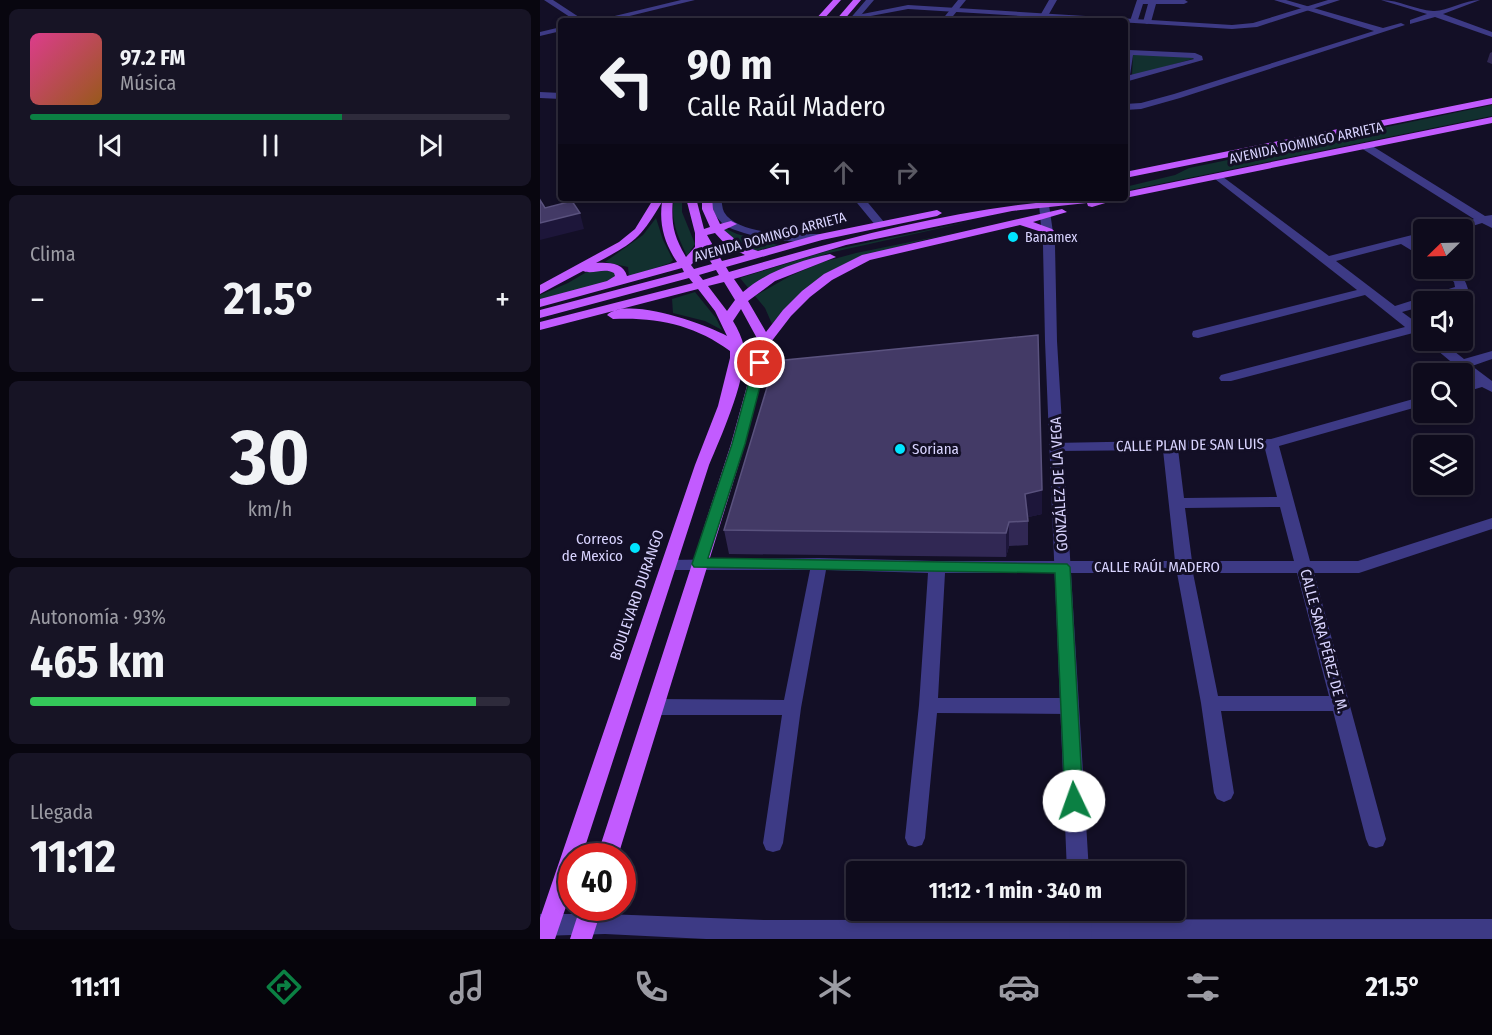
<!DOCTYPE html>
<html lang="es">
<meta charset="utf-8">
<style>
:root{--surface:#0e0b1c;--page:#171425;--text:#f1f3f6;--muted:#9b9ba3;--line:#2e2b3b;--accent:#0b8043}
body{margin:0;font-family:"Fira Sans Condensed",sans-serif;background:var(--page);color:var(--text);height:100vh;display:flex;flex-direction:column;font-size:22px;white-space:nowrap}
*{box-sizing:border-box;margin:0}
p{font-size:20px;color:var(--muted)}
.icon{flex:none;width:33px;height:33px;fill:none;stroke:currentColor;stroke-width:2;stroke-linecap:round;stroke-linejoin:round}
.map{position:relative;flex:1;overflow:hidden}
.side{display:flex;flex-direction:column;gap:9px;padding:9px;background:#08060f;width:540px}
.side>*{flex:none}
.top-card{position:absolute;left:18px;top:18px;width:570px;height:183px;border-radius:6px;box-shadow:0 3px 9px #0003,0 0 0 2px var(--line);background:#0e0b1c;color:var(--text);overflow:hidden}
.needle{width:39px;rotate:247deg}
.controls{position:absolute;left:873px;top:219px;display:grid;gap:12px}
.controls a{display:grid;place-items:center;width:60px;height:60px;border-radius:6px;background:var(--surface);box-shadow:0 3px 9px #0003,0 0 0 2px var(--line);font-size:30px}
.speed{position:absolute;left:18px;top:843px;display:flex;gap:12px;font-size:30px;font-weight:700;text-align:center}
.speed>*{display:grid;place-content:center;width:78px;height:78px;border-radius:50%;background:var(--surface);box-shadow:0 3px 9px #0003,0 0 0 2px var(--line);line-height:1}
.speed .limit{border:9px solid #d22;background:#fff;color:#111}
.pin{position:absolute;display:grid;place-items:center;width:51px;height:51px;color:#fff;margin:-26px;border:3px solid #fff;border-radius:50%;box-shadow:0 2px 6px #0007}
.me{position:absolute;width:66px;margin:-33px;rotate:357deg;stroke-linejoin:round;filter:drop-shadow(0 0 4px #0008)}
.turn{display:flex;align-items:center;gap:21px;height:126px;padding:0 30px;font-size:27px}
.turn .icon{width:78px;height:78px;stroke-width:2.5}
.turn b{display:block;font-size:42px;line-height:51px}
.lanes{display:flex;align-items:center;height:57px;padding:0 30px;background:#0003;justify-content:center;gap:30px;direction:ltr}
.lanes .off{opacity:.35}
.big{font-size:45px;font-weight:700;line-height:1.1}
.side .tile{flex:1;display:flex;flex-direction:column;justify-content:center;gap:9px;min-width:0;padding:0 21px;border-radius:9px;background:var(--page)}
.side .dial{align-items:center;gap:0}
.dial b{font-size:78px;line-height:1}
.song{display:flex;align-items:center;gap:18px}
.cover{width:72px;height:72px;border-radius:9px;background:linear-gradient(135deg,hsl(330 70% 55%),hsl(30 70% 35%))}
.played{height:6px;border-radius:3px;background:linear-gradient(90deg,var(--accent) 65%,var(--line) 65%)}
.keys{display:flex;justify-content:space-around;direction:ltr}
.heat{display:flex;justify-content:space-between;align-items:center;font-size:33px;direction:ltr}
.charge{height:9px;border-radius:4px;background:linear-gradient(90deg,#34c759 93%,var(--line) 0)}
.trip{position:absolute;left:306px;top:861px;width:339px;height:60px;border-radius:6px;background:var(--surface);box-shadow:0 3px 9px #0003,0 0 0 2px var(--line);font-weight:700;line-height:60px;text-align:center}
.dock{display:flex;height:96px;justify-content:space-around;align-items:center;background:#06040b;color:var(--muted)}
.dock .icon{width:42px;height:42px}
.dock .on{color:var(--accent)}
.dock b{font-size:27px;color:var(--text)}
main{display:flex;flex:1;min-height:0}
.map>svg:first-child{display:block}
</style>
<main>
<section class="side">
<div class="tile">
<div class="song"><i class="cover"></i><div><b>97.2 FM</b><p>Música</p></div></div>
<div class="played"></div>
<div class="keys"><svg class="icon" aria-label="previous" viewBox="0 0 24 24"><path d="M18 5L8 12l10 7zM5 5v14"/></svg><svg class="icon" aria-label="pause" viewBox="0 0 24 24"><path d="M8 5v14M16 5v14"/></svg><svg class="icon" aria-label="next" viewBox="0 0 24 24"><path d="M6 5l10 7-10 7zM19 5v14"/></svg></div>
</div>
<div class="tile"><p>Clima</p>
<div class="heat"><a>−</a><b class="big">21.5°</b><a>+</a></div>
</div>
<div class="tile dial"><b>30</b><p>km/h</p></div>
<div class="tile"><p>Autonomía · 93%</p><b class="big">465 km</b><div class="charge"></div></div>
<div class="tile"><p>Llegada</p><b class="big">11:12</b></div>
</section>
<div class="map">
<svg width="952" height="939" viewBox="0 0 952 939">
<rect width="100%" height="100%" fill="#130f26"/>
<path fill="#12302f" d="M593,52L656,58L592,76Z
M952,105V116L942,118L585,191V187L635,175L649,168Z
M134,198H142V212L155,244L147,256C138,237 130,220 134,198Z
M116,218L123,240L133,260L130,263L89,277L88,267L65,262L103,235Z
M437,220L289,253L245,269L209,289L200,278L287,251Z
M469,222C381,241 292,250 232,324L225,308L215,296L250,276L283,262L316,253Z
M184,228L197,234L238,245L216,251L180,231Z
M50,270H73L77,277L73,281L0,299V295L28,283Z
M155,292L176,318L182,330L165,321L133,313L132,299Z"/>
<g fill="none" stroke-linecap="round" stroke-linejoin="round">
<path fill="#3d3a85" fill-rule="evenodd" d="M4,0H13L45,21H36Z
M141,0H155L69,21H54Z
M326,0H334L316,21H308Z
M418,0H426L409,21H401Z
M509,0H517L505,21H497Z
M597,0H645L648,2L644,4H616L611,22L607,24L603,22L608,4H603L597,23L590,21Z
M734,0H746L843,28L861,23L865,25L640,98L601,109L585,110V104L601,103L634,94L834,31Z
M841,0C860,0 875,10 893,11C906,12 924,0 940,0L903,14L952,32V37L895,17L870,24V20L887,14Z
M21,27V31L0,36V32Z
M589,50L655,53L662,56L663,60L585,82V53ZM593,55L653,58L654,59L590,75Z
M0,92L21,93V99L0,98Z
M821,144H829L945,216L952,215V228L942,223L920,230H900L934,219L821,148Z
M679,174L789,256L884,232V239L872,241L884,249V258L861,244L796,261L855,306L915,287L914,282L897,268C913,268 924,273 928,289L897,302H884V306L862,312L884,328V339L873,333L691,381H681L679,378L681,375L865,327L825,295L658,338L653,337L652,334L653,331L817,290L675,179L674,177Z
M171,198H181C182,202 182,208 184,212C198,236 256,234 280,234L286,237C271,249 196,236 182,223C174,215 172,208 171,198Z
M313,198H324L344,222V226H336Z
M885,340H900L924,359L952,351V359L932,366L952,381V392L942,387L922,393V384L934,381Z
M884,396V405L739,446L770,561H818L952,518V529L819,573H774L846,839L843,846L836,848L829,846L826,839L793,711H681L694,793L691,799L684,802L677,799L674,793L661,703L637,573H405L398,698H529L536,701L538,706L536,711L529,714L397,713L385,838L382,845L375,847L368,845L365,838L379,705L388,573L286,570L261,708L243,843L240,850L233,852L226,850L223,843L242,715H115L108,712L106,707L108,702L115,699L244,700L270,570H131L125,568L123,564L125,560L279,558L397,561H635L623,450L517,451L510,446L512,443L731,439ZM638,449H725L737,497L644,498ZM740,507L754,561H652L645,508ZM653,573H757L789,696H678Z
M0,914H65L224,920L952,919V939H166L65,934L0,936Z"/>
<path fill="#3d3a85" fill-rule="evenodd" d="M788,0H800L717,27L692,29L368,9L304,21H287L368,5L692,25L713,23Z
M504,202L509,205L515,246L517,341L549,872H527L505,341L503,246L499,205Z
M529,910H551L552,939H530Z"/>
<path fill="#c25bff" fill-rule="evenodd" d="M293,0H301L282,21H274Z
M313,0H321L303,21H295Z
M952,98V104L585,178V172Z
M952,117V123L585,198H584L585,192Z
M114,198H133C131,223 133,235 146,257L155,247V233L146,198H156L164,229L170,227L162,209V198H172L173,209L180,224L191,221L197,224L184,230L203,246L218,251L280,234L397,210L402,213L397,216L282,240L186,267L189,272C317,235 449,198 582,198L552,207L548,206L547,203L472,211L306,245L194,279L203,292C227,271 259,261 290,254L296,257L235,281L208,301L226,332L243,310L262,291L284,274L322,255L522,209L527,212L493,222L512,229L514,231L508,234L480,225L330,260L292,280L270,297L251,316L231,342L205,444L78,856H57L191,444L219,342L201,309L193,321C198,329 202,338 204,347C208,376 181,437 169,465L42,856H32V889L15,939H0V918L155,465L178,406L190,358V351C155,325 117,317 73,319L67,315C87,296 165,324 187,336L175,311L158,289L0,330V322L153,283L149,278L0,318V310L144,272L142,268L0,307V299L67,281L75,276L74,273C64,267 53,275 43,271L0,294V285L79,242L95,229ZM122,202C119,224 124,243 137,262L87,276C84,263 68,262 56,263C94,243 100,239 122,202ZM175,233L186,245L205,255L182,261L167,235ZM164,251L172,264L154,269L151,265ZM176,270L179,275L163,280L159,275ZM184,282L195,300L187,311L168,286Z
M40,908H62L52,939H30Z"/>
</g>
<path fill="#312854" d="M952,52V64L947,62L950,53Z
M502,490V514L488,517V545L469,546L466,557L189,554L184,530Z"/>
<path fill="#1d163a" d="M40,213L44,229L0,240V223Z
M502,490V514L485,518V494Z
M469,522V546L466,557V533Z"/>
<path fill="#433a66" stroke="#5a527e" stroke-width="1.5" d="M0,200L5,208L32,201L40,213L0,223Z
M498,335L502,490L485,494L488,521L469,522L466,533L184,530L235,361Z"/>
<path fill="#0b8043" stroke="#07532c" stroke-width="1.5" d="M220,359L226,363L205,444L168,558L527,564L530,567L543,801L540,806L534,809L527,806L525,801L515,573L154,567L152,564L192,444L214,363Z"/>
<g fill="#00e5ff" stroke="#130f26" stroke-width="2">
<circle cx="473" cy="237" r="6"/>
<circle cx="360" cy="449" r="6"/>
<circle cx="95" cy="548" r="6"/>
</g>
<g text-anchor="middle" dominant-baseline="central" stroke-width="6" stroke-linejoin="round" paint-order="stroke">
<g font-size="14" fill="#d9d4ff" stroke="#130f26">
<text transform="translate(766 143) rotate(-12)">AVENIDA DOMINGO ARRIETA</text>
<text transform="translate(230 237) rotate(-15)">AVENIDA DOMINGO ARRIETA</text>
</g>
<g font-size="14" fill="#d9d4ff" stroke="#130f26" text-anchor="start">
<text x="485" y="237">Banamex</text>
</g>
<g font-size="15" fill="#d9d4ff" stroke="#130f26">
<text transform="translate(650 445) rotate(-1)">CALLE PLAN DE SAN LUIS</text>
<text transform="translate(519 484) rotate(-93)">GONZÁLEZ DE LA VEGA</text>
<text x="617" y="567">CALLE RAÚL MADERO</text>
<text transform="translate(97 595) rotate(-71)">BOULEVARD DURANGO</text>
<text transform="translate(784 641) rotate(75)">CALLE SARA PÉREZ DE M.</text>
</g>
<g font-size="15" fill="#d9d4ff" stroke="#130f26" text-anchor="start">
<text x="372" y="449">Soriana</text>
<text x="83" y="539" text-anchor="end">Correos<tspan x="83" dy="17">de Mexico</tspan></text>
</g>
</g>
</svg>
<div class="controls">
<a><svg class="needle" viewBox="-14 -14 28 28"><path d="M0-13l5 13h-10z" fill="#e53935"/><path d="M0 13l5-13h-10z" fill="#9b9ba3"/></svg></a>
<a><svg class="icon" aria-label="sound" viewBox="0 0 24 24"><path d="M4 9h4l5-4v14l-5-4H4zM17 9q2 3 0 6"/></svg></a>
<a><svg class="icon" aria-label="search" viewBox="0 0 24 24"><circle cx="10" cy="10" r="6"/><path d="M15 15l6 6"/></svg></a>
<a><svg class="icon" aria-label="layers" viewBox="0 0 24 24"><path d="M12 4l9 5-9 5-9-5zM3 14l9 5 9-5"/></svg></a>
</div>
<div class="speed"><div class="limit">40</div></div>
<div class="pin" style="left:220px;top:363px;background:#d93025"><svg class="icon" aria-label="arrive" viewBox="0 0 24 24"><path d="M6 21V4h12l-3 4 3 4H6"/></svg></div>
<svg class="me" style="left:534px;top:801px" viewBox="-20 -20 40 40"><circle r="19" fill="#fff"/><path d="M0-13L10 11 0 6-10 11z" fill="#0b8043"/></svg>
<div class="trip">11:12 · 1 min · 340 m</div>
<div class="top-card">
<div class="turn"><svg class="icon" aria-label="left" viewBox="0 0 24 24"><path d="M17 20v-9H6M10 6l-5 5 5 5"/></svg><div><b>90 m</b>Calle Raúl Madero</div></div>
<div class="lanes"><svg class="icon" aria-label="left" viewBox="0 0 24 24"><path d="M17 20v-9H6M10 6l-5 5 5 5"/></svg><svg class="icon off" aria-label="ahead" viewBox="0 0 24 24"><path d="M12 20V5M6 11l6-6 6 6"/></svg><svg class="icon off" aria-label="right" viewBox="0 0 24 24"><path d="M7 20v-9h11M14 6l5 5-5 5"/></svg></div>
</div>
</div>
</main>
<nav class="dock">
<b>11:11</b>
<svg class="icon on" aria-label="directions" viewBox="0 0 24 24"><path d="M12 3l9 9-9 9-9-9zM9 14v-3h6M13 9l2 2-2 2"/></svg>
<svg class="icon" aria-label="music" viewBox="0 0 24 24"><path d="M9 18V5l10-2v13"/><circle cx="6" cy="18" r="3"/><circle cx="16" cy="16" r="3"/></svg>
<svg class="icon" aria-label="phone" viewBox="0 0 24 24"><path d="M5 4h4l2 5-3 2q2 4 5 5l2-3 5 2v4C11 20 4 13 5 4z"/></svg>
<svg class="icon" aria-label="climate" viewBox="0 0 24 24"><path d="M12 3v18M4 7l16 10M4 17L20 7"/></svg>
<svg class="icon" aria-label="car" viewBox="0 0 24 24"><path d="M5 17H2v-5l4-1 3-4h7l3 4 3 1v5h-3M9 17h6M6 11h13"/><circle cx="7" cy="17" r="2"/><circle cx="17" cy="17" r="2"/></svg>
<svg class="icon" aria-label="filters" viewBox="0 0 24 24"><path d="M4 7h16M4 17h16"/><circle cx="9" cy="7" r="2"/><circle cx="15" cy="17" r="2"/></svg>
<b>21.5°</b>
</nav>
